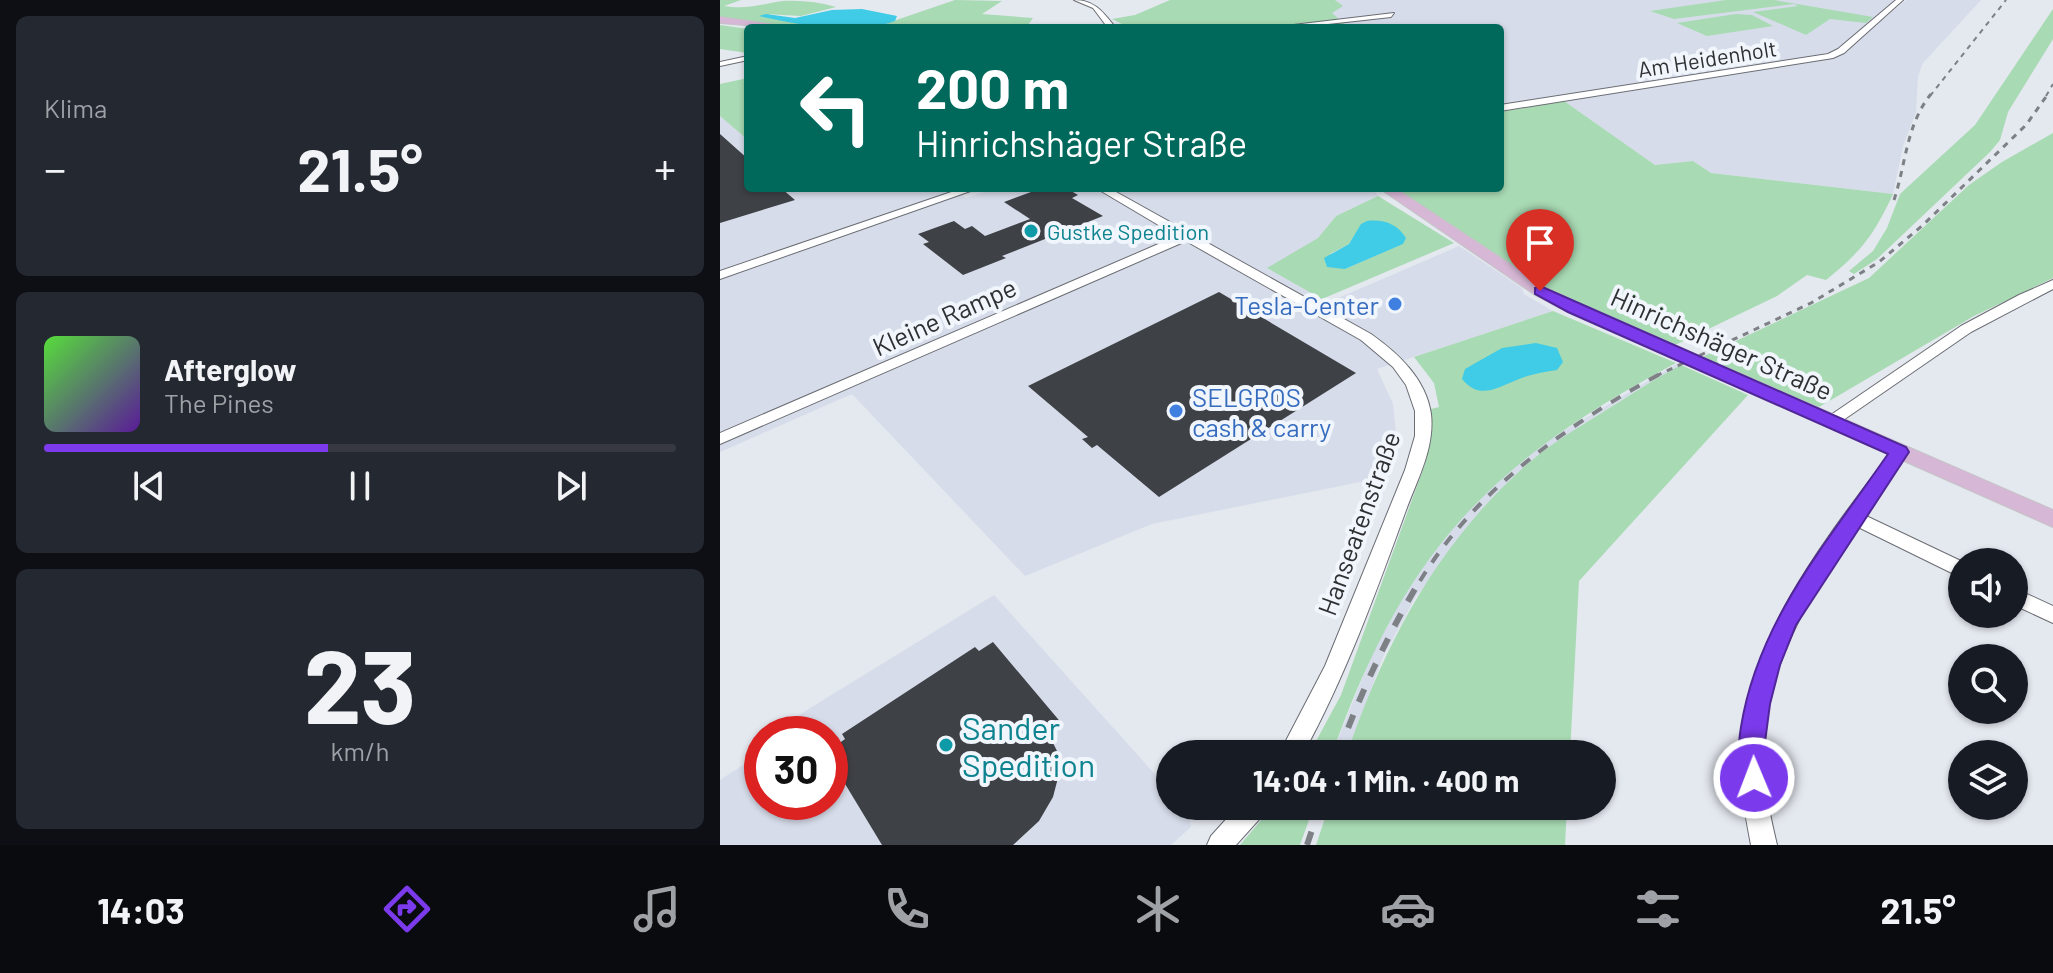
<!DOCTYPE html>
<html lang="de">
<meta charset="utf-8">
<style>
:root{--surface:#171b24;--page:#242831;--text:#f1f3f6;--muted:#9ea1a6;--line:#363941;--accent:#7c3aed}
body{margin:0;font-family:Barlow,sans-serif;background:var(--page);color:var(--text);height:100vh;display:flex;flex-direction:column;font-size:30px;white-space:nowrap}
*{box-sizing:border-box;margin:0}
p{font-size:26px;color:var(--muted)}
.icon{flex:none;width:44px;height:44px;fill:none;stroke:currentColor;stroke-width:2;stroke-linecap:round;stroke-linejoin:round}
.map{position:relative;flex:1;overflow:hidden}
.panel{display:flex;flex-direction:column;gap:16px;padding:16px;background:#0d0f14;width:720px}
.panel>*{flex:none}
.hud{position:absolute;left:24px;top:24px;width:760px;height:168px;border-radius:8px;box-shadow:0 2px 6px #0004;background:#00695c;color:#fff;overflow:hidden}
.controls{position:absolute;left:1228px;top:548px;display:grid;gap:16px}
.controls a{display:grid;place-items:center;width:80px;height:80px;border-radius:50%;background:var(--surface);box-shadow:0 2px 6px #0004;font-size:40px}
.speed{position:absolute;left:24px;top:716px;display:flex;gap:16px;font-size:40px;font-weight:700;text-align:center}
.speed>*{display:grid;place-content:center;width:104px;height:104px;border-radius:50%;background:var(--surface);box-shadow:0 2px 6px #0004;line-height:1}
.speed .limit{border:12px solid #d22;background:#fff;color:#111}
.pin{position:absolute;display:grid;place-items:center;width:68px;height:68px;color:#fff;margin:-82px -34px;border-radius:50% 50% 50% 0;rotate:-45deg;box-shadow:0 0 8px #0007}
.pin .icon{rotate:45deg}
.me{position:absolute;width:88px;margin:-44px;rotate:359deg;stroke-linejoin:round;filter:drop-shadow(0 0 6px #0008)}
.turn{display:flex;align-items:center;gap:28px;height:168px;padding:0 40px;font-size:36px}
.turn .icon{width:104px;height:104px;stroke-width:2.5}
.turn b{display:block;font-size:56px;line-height:68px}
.big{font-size:60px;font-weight:700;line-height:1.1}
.panel .tile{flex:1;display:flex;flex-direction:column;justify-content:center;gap:12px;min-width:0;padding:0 28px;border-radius:12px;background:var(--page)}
.panel .dial{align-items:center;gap:0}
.dial b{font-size:104px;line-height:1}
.song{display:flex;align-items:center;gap:24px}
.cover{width:96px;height:96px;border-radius:12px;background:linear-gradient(135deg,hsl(110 70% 55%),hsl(270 70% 35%))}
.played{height:8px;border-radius:4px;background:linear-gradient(90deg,var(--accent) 45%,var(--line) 45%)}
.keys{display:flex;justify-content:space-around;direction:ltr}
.heat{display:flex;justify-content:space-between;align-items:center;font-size:44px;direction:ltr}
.trip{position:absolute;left:436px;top:740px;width:460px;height:80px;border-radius:40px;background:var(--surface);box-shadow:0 2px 6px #0004;font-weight:700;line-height:80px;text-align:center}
.tabs{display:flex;height:128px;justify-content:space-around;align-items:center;background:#090b0e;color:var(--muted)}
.tabs .icon{width:56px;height:56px}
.tabs .selected{color:var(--accent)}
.tabs b{font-size:36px;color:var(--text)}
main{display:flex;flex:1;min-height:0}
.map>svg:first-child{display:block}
</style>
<main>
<section class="panel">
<div class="tile"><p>Klima</p>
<div class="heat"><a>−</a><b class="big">21.5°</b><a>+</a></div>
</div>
<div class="tile">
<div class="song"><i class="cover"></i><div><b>Afterglow</b><p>The Pines</p></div></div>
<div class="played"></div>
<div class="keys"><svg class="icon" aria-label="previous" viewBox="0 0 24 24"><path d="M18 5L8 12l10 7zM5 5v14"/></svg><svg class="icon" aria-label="pause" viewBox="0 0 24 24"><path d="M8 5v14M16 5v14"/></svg><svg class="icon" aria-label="next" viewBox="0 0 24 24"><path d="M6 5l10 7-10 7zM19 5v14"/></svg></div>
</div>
<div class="tile dial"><b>23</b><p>km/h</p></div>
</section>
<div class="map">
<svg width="1333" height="845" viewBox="0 0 1333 845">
<rect width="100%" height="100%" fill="#e4e8ef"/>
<path fill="#d7dcea" d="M615,0H1174L1118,49L1094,57L780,106V28H630L611,13L622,6Z
M1186,0H1261L1203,63L1198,76L1196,112L1183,146L1173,194L991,173L973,161L935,165L844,101L1113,57L1125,52Z
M0,116L28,140V188H231L246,198L276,188H652L658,196L616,216L598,238L548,269L609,302L739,246L802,288L804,294L833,311L657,369L673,404L676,433L660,478L432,524L305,576L132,394L0,452Z
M963,360L968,362L932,381L860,426L696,596L663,657L627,754H612L654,649L692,580L730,529L764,493L827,441Z
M274,595L450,791V806H463L468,810L471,827L451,845H0V780L42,753V802H110V734H56L61,726Z"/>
<path fill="#a8dab3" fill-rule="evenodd" d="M0,0H21L4,6C26,10 41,4 63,1C81,0 99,2 116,7L81,16L46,14L123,28H81L0,17Z
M235,0L282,1L262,14L313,18L308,25L313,28H153Z
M450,0H615L623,6L612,13L629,28H410L392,19L415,15Z
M1006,0H1054L1153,17L1146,23L1110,19L1086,35L1033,12L1078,6L1074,4L954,19L930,11Z
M1333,9V39L1288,112L1280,140L1270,152L1157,259L1134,274L1129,271L1153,251L1167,228L1180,194L1255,125Z
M1016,14L1032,15L1053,26L987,36L957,23Z
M0,25L28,29V53L0,49Z
M28,78V140L0,116V84Z
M844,101L935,165L973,161L991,173L1173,194C1154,235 1141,252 1106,280L1087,275L1057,296L953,346L822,288L672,188H780V112Z
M1333,133V278L1254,316L1099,407L980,358L1149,278L1249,185L1282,162Z
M658,196L734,243L602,299L547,268L598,238L616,216ZM641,225L686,238L682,244L625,269L610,254L629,244Z
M833,311L956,363C768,463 684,552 612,754H589L621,695L705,464L712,429L711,409L719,407L714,383L694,357Z
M961,365L1028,395L859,581L850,754H627C664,645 716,546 803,468C827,446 856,429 883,412C909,396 934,379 961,365Z
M553,806H594L580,845H520Z
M609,806H847L845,845H596Z"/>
<path fill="#40cce7" d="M142,9L177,16L175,21C138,35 77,25 39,16L46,14L75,18L112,10Z
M647,221C664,219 677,224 686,238L683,244L625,269L607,267L604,258L629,244L641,224Z
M816,343L837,348L843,362L837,370C825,372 811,374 799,379C778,387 760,401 742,379L745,369L782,348Z"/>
<path fill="#3e4146" d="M0,134L28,159V188H61L75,200L0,223Z
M322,188H346L358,195L352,198L383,216L282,256L286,258L243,275L203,244L209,242L198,234L234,221L245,229L252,226L265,236L310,219L284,202Z
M499,292L636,373L439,497L377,445L372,448L362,439L368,437L308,386Z
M273,642L343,725L329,735L338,753L339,774L333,797L319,821L293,845H162L110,759V750L125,739L122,734L255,647L259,651Z"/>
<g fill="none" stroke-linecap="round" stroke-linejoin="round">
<defs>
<path id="minor" d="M354,0C375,0 383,12 396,28H388L373,8Z
M1176,0H1183L1124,53L1113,58L780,111V105L1108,54L1118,49Z
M674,13L671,17L572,28H547Z
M28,56V60L0,66V62Z
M243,188H259L0,279V271Z
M376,188H389L651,334C679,354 706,379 711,414C715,449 696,482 685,513C655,595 625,677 583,754H559L605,666L685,470L695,436V411L686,385L673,367L641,340L466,241L0,444V433L457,236Z
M1333,280V289L1251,332L1116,425H1104L1102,421L1241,326L1299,295Z
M1180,446L1188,452L1144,515L1243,562L1242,578L1136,526C1091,594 1043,669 1043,753C1043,784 1050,815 1057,845H1031C1025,812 1017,776 1021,742C1031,629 1109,535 1174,448Z
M1294,588L1333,606V623L1294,605Z
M518,806H546L543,815L516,845H487L491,836Z"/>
<path id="major" d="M0,17L56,25L61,28L0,23Z
M659,188H675L826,288L860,304L1333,510V527L848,312L814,294Z"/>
</defs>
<use href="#minor" stroke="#6a6d73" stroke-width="2"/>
<use href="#major" stroke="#c4c5c6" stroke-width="2"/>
<use href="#minor" fill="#fff" fill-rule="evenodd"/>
<use href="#major" fill="#d6b7d5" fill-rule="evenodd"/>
<path stroke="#7d8084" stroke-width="2" stroke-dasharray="5 5" stroke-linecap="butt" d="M1210,96L1286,0
M1326,96L1333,84"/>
<path stroke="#7d8084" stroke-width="3" stroke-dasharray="6 6" stroke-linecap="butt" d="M1174,200C1186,164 1186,125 1211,94
M936,376L1091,303L1159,262L1203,225L1306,125L1328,94"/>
<path stroke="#7d8084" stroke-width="4" stroke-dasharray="11 11" stroke-linecap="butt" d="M700,581C756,489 847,425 940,374"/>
<path stroke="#7d8084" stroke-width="6" stroke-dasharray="14 14" stroke-linecap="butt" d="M618,754C641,693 667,635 701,579
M587,845L600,806"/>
</g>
<path fill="#7c3aed" stroke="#51269a" stroke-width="2" d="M820,286L1186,447L1189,452L1076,625L1060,665L1050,704L1045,742L1047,778L1043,787L1034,791L1024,787C1016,769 1018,746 1021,727C1038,620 1109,540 1168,454L848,312L815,294V288Z"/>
<g fill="#0f9aa8" stroke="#f1f5fc" stroke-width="3">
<circle cx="311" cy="231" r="8"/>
<circle cx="226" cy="745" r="8"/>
</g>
<g fill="#3f7fe0" stroke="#f1f5fc" stroke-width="3">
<circle cx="675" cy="304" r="8"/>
<circle cx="456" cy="411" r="8"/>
</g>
<g text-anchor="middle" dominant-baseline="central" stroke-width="8" stroke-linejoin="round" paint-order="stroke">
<g font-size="22" fill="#2e3032" stroke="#f1f5fc">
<text transform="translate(987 58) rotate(-9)">Am Heidenholt</text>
</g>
<g font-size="22" fill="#0d838f" stroke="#f1f5fc" text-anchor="start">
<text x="327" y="231">Gustke Spedition</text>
</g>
<g font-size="26" fill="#366cbe" stroke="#f1f5fc" text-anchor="end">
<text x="659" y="304">Tesla-Center</text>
<text x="472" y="396" text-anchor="start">SELGROS<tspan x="472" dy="30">cash &amp; carry</tspan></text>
</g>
<g font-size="26" fill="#2e3032" stroke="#f1f5fc">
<text transform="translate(224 316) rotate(-24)">Kleine Rampe</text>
<text transform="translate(1002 343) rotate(24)">Hinrichshäger Straße</text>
<text transform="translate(638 523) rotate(-70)">Hanseatenstraße</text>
</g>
<g font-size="32" fill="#0d838f" stroke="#f1f5fc" text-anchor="start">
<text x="242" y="727">Sander<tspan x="242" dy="37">Spedition</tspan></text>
</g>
</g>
</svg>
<div class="controls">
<a><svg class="icon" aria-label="sound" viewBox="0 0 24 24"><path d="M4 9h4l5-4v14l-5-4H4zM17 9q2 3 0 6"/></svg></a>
<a><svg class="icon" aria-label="search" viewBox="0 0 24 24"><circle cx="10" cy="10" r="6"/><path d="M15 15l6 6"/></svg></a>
<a><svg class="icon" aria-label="layers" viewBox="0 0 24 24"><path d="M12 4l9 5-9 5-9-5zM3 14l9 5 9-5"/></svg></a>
</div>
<div class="speed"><div class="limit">30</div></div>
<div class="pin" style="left:820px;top:291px;background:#d93025"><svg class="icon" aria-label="arrive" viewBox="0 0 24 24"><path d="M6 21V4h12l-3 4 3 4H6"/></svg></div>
<svg class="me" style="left:1034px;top:778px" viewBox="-20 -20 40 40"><circle r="17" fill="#7c3aed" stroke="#fff" stroke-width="3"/><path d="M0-11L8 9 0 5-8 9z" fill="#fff"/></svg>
<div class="trip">14:04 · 1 Min. · 400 m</div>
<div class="hud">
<div class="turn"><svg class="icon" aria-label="left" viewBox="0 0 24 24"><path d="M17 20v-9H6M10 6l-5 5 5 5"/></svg><div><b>200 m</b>Hinrichshäger Straße</div></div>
</div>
</div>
</main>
<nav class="tabs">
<b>14:03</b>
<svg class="icon selected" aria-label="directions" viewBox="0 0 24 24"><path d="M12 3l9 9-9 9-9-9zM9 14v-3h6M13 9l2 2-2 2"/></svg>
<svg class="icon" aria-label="music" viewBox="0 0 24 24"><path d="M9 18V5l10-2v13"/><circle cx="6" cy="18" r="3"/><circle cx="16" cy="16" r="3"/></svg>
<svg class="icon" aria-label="phone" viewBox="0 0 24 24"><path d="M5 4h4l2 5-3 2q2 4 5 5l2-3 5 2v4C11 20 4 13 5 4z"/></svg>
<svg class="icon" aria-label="climate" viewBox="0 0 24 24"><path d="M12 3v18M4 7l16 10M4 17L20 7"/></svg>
<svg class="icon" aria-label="car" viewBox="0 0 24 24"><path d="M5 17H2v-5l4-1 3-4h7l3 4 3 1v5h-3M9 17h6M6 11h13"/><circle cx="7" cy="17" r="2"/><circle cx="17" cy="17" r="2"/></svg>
<svg class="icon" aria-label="filters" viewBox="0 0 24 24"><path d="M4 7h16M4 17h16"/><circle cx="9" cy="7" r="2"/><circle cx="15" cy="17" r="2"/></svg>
<b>21.5°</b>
</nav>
